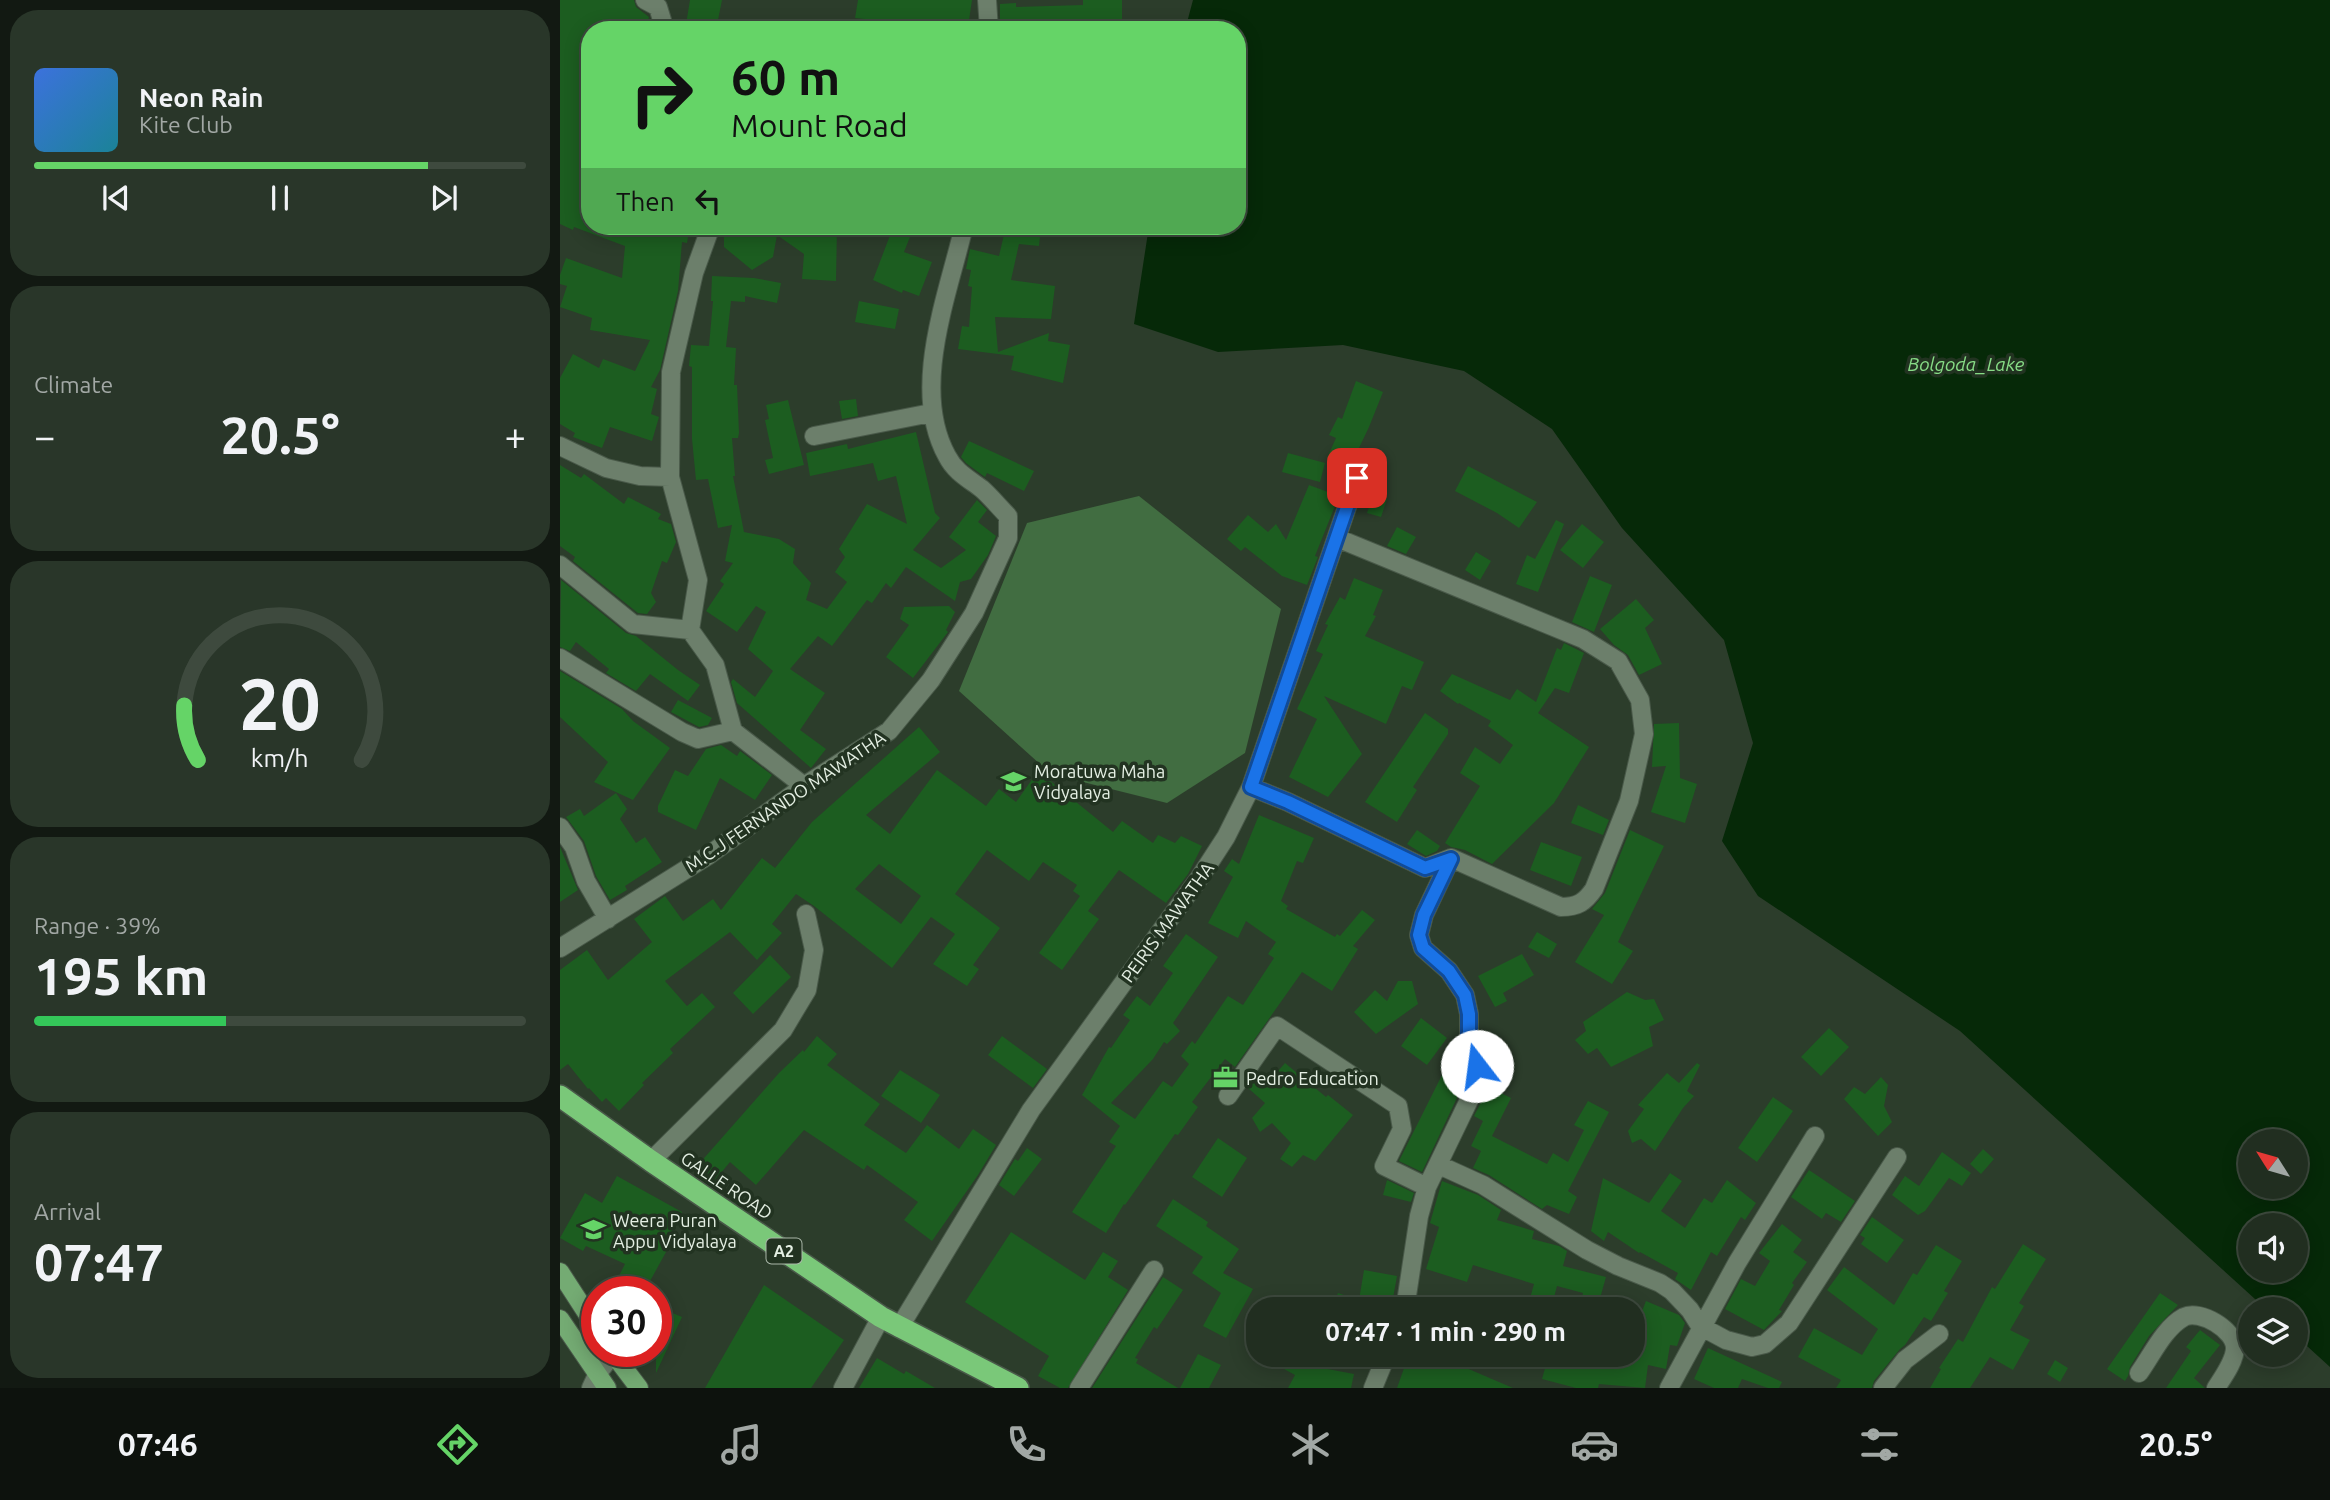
<!DOCTYPE html>
<meta charset="utf-8">
<style>
:root{--surface:#212e20;--page:#293629;--text:#f1f3f6;--muted:#a2a8a5;--line:#3e4a3e;--accent:#65d467}
body{margin:0;font-family:Ubuntu,sans-serif;background:var(--page);color:var(--text);height:100vh;display:flex;flex-direction:column;font-size:26px;white-space:nowrap}
*{box-sizing:border-box;margin:0}
p{font-size:23px;color:var(--muted)}
.icon{flex:none;width:38px;height:38px;fill:none;stroke:currentColor;stroke-width:2;stroke-linecap:round;stroke-linejoin:round}
.map{position:relative;flex:1;overflow:hidden}
.side{display:flex;flex-direction:column;gap:10px;padding:10px;background:#121912;width:560px}
.side>*{flex:none}
.hud{position:absolute;left:21px;top:21px;width:665px;height:214px;border-radius:28px;box-shadow:0 4px 18px #0003,0 0 0 2px var(--line);background:#65d467;color:#111;overflow:hidden}
.needle{width:46px;rotate:307deg}
.fabs{position:absolute;left:1678px;top:1129px;display:grid;gap:14px}
.fabs a{display:grid;place-items:center;width:70px;height:70px;border-radius:50%;background:var(--surface);box-shadow:0 4px 18px #0003,0 0 0 2px var(--line);font-size:35px}
.speed{position:absolute;left:21px;top:1276px;display:flex;gap:14px;font-size:35px;font-weight:700;text-align:center}
.speed>*{display:grid;place-content:center;width:91px;height:91px;border-radius:50%;background:var(--surface);box-shadow:0 4px 18px #0003,0 0 0 2px var(--line);line-height:1}
.speed .limit{border:10px solid #d22;background:#fff;color:#111}
.pin{position:absolute;display:grid;place-items:center;width:60px;height:60px;color:#fff;margin:-30px;border-radius:14px;box-shadow:0 4px 10px #0006}
.me{position:absolute;width:77px;margin:-38px;rotate:345deg;stroke-linejoin:round;filter:drop-shadow(0 0 5px #0008)}
.turn{display:flex;align-items:center;gap:24px;height:147px;padding:0 35px;font-size:32px}
.turn .icon{width:91px;height:91px;stroke-width:2.5}
.turn b{display:block;font-size:49px;line-height:60px}
.then{display:flex;align-items:center;height:66px;padding:0 35px;background:#0003;gap:14px;font-size:26px}
.big{font-size:52px;font-weight:600;line-height:1.1}
.side .widget{flex:1;display:flex;flex-direction:column;justify-content:center;gap:10px;min-width:0;padding:0 24px;border-radius:28px;background:var(--page)}
.side .dial{align-items:center;gap:0}
.dial svg{height:182px;overflow:visible;fill:none;stroke:var(--line);stroke-width:7;stroke-linecap:round;text-anchor:middle}
.dial text{fill:var(--text);stroke:none}
.song{display:flex;align-items:center;gap:21px}
.cover{width:84px;height:84px;border-radius:10px;background:linear-gradient(135deg,hsl(220 70% 55%),hsl(190 70% 35%))}
.played{height:7px;border-radius:4px;background:linear-gradient(90deg,var(--accent) 80%,var(--line) 80%)}
.keys{display:flex;justify-content:space-around;direction:ltr}
.heat{display:flex;justify-content:space-between;align-items:center;font-size:38px;direction:ltr}
.charge{height:10px;border-radius:5px;background:linear-gradient(90deg,#34c759 39%,var(--line) 0)}
.trip{position:absolute;left:686px;top:1297px;width:399px;height:70px;border-radius:28px;background:var(--surface);box-shadow:0 4px 18px #0003,0 0 0 2px var(--line);font-weight:600;line-height:70px;text-align:center}
.tab-bar{display:flex;height:112px;justify-content:space-around;align-items:center;background:#0d120d;color:var(--muted)}
.tab-bar .icon{width:49px;height:49px}
.tab-bar .active{color:var(--accent)}
.tab-bar b{font-size:32px;color:var(--text)}
main{display:flex;flex:1;min-height:0}
.map>svg:first-child{display:block}
</style>
<main>
<section class="side">
<div class="widget">
<div class="song"><i class="cover"></i><div><b>Neon Rain</b><p>Kite Club</p></div></div>
<div class="played"></div>
<div class="keys"><svg class="icon" aria-label="previous" viewBox="0 0 24 24"><path d="M18 5L8 12l10 7zM5 5v14"/></svg><svg class="icon" aria-label="pause" viewBox="0 0 24 24"><path d="M8 5v14M16 5v14"/></svg><svg class="icon" aria-label="next" viewBox="0 0 24 24"><path d="M6 5l10 7-10 7zM19 5v14"/></svg></div>
</div>
<div class="widget"><p>Climate</p>
<div class="heat"><a>−</a><b class="big">20.5°</b><a>+</a></div>
</div>
<div class="widget dial"><svg viewBox="0 0 100 80">
<path d="M14 69A42 42 0 1 1 86 69"/>
<path d="M14 69A42 42 0 0 1 8 45" stroke="#65d467"/>
<text x="50" y="56" font-size="32" font-weight="700">20</text>
<text x="50" y="72" font-size="11">km/h</text>
</svg></div>
<div class="widget"><p>Range · 39%</p><b class="big">195 km</b><div class="charge"></div></div>
<div class="widget"><p>Arrival</p><b class="big">07:47</b></div>
</section>
<div class="map">
<svg width="1770" height="1388" viewBox="0 0 1770 1388">
<rect width="100%" height="100%" fill="#2c3d2b"/>
<path fill="#416d41" d="M579,496L721,609L685,753L607,803L491,774L399,691L467,523Z"/>
<path fill="#062908" fill-rule="evenodd" d="M633,0H1770V1367L1736,1336V1309H1706L1400,1031L1198,896L1162,841L1193,743L1164,640L1062,528L992,429L904,371L783,345L658,352L574,324L589,226H677V30H625ZM1690,1141H1736V1186H1690ZM1690,1225H1736V1270H1690Z"/>
<path fill="#1c5d20" fill-rule="evenodd" d="M0,0H74L76,7L89,17L85,30H30V226H130L127,243L122,242L118,291L100,370L91,387L97,389L91,414L99,417L92,441L50,427L42,448L13,437L15,433L0,424V378L13,354L39,368L43,359L75,371L90,340L30,330L32,318L0,307L7,286L0,284V275L6,258L62,278L65,246L14,227L13,230L0,224Z
M130,0H162L156,30H125Z
M298,0H412L408,27L343,19V23L295,18Z
M523,0H562V30H440V4L456,3V7L523,5Z
M164,226H277L276,281L242,279L244,254L217,235L213,257L192,270L164,247Z
M446,226H481L479,246L459,244L451,280L495,286L491,319L435,317L438,352L489,333L488,341L510,345L503,383L451,370L454,356L398,349L402,326L409,327L412,287L408,286L411,270L406,269L410,249L439,256Z
M332,230L350,237L344,252L372,262L359,296L343,290L342,293L313,280Z
M152,276L194,278L221,283L217,303L185,296V302L171,301L166,347L176,348L174,385H177L179,433L178,438H172L175,476H173L184,532L219,539L235,549L233,563L251,583L246,600L267,609L287,582L275,572L285,557L279,549L307,504L347,524L336,476L318,481L313,463L250,476L246,453L287,444L288,449L356,432L375,513L380,518L353,550L381,568L406,550L389,537L417,500L427,510L418,522L436,536L428,555L411,579L400,582L395,601L346,567L331,588L326,583L312,603L307,600L272,646L258,636L230,669L265,693L240,730L266,749L251,768L177,703L171,682L173,679L195,697L213,671L188,649L206,612L196,606L177,632L146,611L164,584L160,581L173,563L165,561L172,525L158,528L148,479L136,480L132,439V367L129,366L131,345L149,346L153,301H151Z
M299,301L339,309L335,329L295,322Z
M796,381L823,392L809,427L789,469L767,458L776,438L769,435L778,417L782,419Z
M296,399L298,416L282,419L279,401Z
M228,400L244,465L209,474L205,460L213,458L205,420L209,419L206,405Z
M409,441L474,471L464,491L427,473L425,477L406,463L401,457Z
M728,453L765,463L760,482L722,472Z
M0,465L21,478L24,474L64,504L68,497L101,514L98,519L111,524L116,542L107,563L102,561L91,593L96,602L87,614L78,613L13,561L15,557L0,546Z
M908,466L977,502L959,528L937,513L895,491Z
M749,485L779,496L755,556L758,557L747,585L722,576L685,547L681,551L667,539L688,515L708,532L716,524L726,540Z
M813,495L827,499L821,517L807,513Z
M996,520L1004,524L978,592L956,584L967,555L975,559Z
M1022,524L1044,542L1023,568L1000,550Z
M837,527L856,537L846,554L827,546Z
M916,552L931,561L920,580L905,570Z
M1030,576L1052,585L1034,632L1012,622Z
M794,578L823,590L813,615L816,616L805,636L864,662L852,690L842,686L826,724L764,696L802,754L768,797L729,777L757,719L737,709L763,654L756,651L768,625L765,624L780,597L785,600Z
M1,580L66,633L76,636L118,670L140,685L128,701L90,674L76,691L46,673L49,669L16,642L10,651L0,647Z
M1076,599L1094,620L1085,628L1102,664L1079,675L1068,655L1054,645L1040,629Z
M389,606L395,612L386,630L388,632L353,678L326,657L349,625L340,619L344,607Z
M1004,643L1024,653L1009,693L995,688L978,713L1029,747L994,803L932,864L905,850L891,847L885,843L920,786L900,773L915,747L940,764L953,745L928,726L931,721L899,703L898,704L880,691L892,674L950,700L957,689L976,702L997,648L1001,650Z
M0,671L62,709L73,721L110,748L73,800L34,782L48,762L0,717Z
M118,700L152,718L148,725L139,727L111,712Z
M865,713L888,729V734L853,787L857,790L837,822L805,802Z
M1119,723L1120,778L1137,784L1125,823L1091,812L1106,766L1092,767L1094,724Z
M359,727L380,752L306,815L330,834L377,770L426,806L439,789L456,802L478,771L553,832L562,821L593,843L598,835L615,843L621,836L642,846L628,874L606,903L559,870L528,911L539,919L502,970L479,953L520,896L513,891L517,885L483,862L469,881L427,850L395,894L440,928L413,965L419,969L407,986L373,964L395,934L371,917L332,968L254,906L236,894L212,924L222,933L197,960L170,932L105,981L127,1006L142,993L155,1007L110,1049L113,1053L82,1083L84,1085L59,1111L46,1098L42,1102L29,1088L28,1089L8,1064L0,1070V970L27,950L48,980L92,942L74,919L105,896L123,921L153,899L161,910L202,858L215,868L252,822ZM319,864L361,896L341,924L295,889Z
M161,745L177,756L180,751L212,775L195,800L160,778L136,830L98,812V806L115,770L128,776L146,749Z
M56,793L67,809L60,819L76,843L85,837L102,862L65,886L67,890L50,900L36,876L24,841L6,817L20,809L24,816Z
M1018,805L1049,820L1043,835L1011,823Z
M699,815L754,838L743,863L737,861L721,901L728,906L726,909L775,937L777,934L780,936L802,910L815,920L793,946L798,949L772,991L742,972L675,1067L665,1059L632,1102L638,1107L618,1135L615,1134L565,1205L564,1204L546,1233L512,1212L556,1146L549,1142L560,1126L522,1095L549,1047L551,1048L570,1020L563,1015L577,996L590,1006L613,973L603,966L626,934L658,957L613,1023L620,1031L607,1044L604,1042L593,1059L551,1103L575,1119L603,1081L612,1087L629,1064L621,1056L632,1041L635,1044L668,996L683,1005L714,958L708,954L716,942L686,921L678,938L648,923L673,877L664,871L672,859L679,864Z
M857,830L880,846L877,851L866,856L847,844Z
M1070,830L1104,846L1058,942L1073,951L1052,984L1015,962L1044,915L1032,909L1045,893Z
M981,842L1022,857L1011,886L970,870Z
M0,847L18,890L0,902Z
M977,932L997,944L989,958L968,947Z
M962,954L974,975L943,993L947,1001L935,1007L918,976Z
M210,955L231,977L193,1014L173,993Z
M838,981H852L858,1004L816,1034L794,1012L815,990L827,1001Z
M1067,992L1085,1000L1094,999L1104,1020L1089,1027L1093,1046L1051,1067L1037,1048L1028,1054L1015,1040L1026,1031L1023,1022Z
M861,1018L887,1038L867,1065L841,1046Z
M1269,1028L1289,1047L1261,1076L1241,1057Z
M257,1036L277,1054L267,1065L320,1104L304,1125L346,1153L367,1125L399,1149L413,1129L436,1145L418,1175L372,1241L344,1220L358,1202L307,1165L304,1170L244,1130L196,1185L170,1162L155,1180L138,1165L219,1073L243,1050L244,1052Z
M442,1036L487,1069L473,1088L428,1055Z
M725,1063L766,1097L768,1095L793,1115L755,1161L743,1155L732,1167L720,1159L731,1143L712,1123L700,1132L692,1118L705,1103L688,1088L696,1076L707,1084Z
M1137,1063L1140,1065L1127,1091L1134,1096L1123,1108L1095,1151L1081,1139L1072,1143L1068,1131L1084,1109L1078,1105L1107,1073L1119,1083Z
M340,1070L380,1095L361,1123L321,1096Z
M882,1075L903,1085L862,1172L839,1161Z
M1321,1077L1328,1085L1324,1106L1332,1122L1318,1136L1284,1099L1294,1087L1305,1094Z
M929,1087L951,1098L932,1136L987,1164L993,1153L1008,1162L1024,1130L1014,1125L1028,1101L1049,1112L1008,1191L1017,1197L1009,1214L987,1205L982,1209L929,1175L913,1168L921,1151L911,1146L923,1121L914,1116Z
M1213,1097L1233,1111L1197,1162L1178,1148Z
M658,1138L687,1158L662,1197L632,1177Z
M467,1148L482,1159L454,1196L439,1185L455,1159L458,1161Z
M1423,1149L1434,1159L1421,1174L1410,1164Z
M1382,1152L1411,1173L1402,1186L1389,1178L1365,1211L1358,1215L1332,1195L1345,1176L1359,1186Z
M1249,1170L1295,1201L1281,1222L1266,1213L1262,1219L1231,1197Z
M1110,1173L1122,1181L1101,1211L1125,1228L1144,1198L1152,1203L1167,1180L1196,1203L1185,1220L1181,1217L1157,1256L1151,1252L1131,1290L1115,1279L1118,1273L1080,1252L1079,1253L1048,1232L1044,1241L1031,1231L1043,1178L1089,1203Z
M57,1176L122,1212L107,1240L111,1243L84,1292H51L65,1264L26,1246L23,1251L0,1238L25,1193L42,1203Z
M827,1180L854,1193L851,1202L823,1195Z
M882,1181L918,1195L941,1210L937,1220L974,1231L972,1239L999,1246L1007,1251L1003,1266L1046,1277L1037,1309H1019L1023,1293L997,1286L991,1309H967L974,1284L913,1265L907,1282L866,1269L879,1227L870,1223Z
M613,1199L648,1222L646,1226L679,1249L663,1273L693,1289L666,1338L643,1326L661,1293L632,1273L643,1257L596,1226Z
M1312,1217L1344,1240L1327,1263L1301,1244L1305,1238L1300,1235Z
M1222,1224L1242,1240L1233,1252L1247,1262L1232,1283L1234,1285L1219,1310L1222,1311L1204,1330L1165,1309L1181,1279L1195,1286L1210,1261L1199,1253Z
M451,1232L525,1280L543,1252L558,1261L548,1277L568,1290L508,1388H500L478,1376L489,1356L405,1302Z
M1463,1244L1486,1259L1459,1303L1464,1306L1450,1330L1470,1340L1453,1370L1430,1357L1410,1388H1370L1381,1369L1379,1368L1398,1339L1403,1342L1432,1287L1435,1289Z
M1376,1245L1402,1261L1384,1291L1388,1293L1371,1321L1364,1317L1345,1345L1340,1349L1314,1381L1312,1388H1276L1281,1380L1238,1357L1254,1328L1302,1355L1318,1329L1267,1290L1284,1267L1334,1305L1353,1273L1357,1275Z
M804,1270L837,1276L831,1309H771L778,1293L799,1300Z
M603,1277L623,1290L597,1329L594,1327L575,1358L578,1359L576,1363L618,1388H532Z
M204,1285L284,1340L251,1388H145Z
M1600,1293L1618,1305L1589,1336L1570,1367L1568,1376L1565,1381L1547,1369Z
M1086,1301L1119,1315L1125,1323L1117,1346L1110,1345L1106,1369L1088,1365L1085,1388L1039,1384L1038,1388H1016L982,1379L989,1354H1012L1062,1368V1366L1065,1367L1068,1354H1073V1334Z
M96,1306L122,1317L96,1373Z
M1640,1330L1660,1345L1634,1378L1645,1388H1606L1631,1351L1626,1347Z
M1148,1348L1222,1382L1219,1388H1208L1182,1379L1178,1388H1154L1134,1379Z
M638,1354L661,1365L649,1388H620Z
M697,1354H760L757,1367L794,1374L791,1388H728L735,1375Z
M849,1354H902L897,1364L953,1388H837Z
M317,1358L344,1374L346,1371L375,1388H299Z
M1495,1360L1508,1368L1500,1382L1487,1374Z"/>
<g fill="none" stroke-linecap="round" stroke-linejoin="round">
<defs>
<path id="street" d="M85,0L98,7L105,30
M427,0L429,30
M151,226L134,273L111,372L110,477L138,580L130,630L155,665L173,731L244,786
M254,436L371,413
M0,446L46,468L80,476L110,477
M0,565L73,624L130,630
M0,658L122,732L138,739L173,731
M691,787L728,802L865,868L891,858L1001,907C1018,907 1025,902 1034,889L1069,801L1084,734L1080,700L1058,661L1023,639L777,538
M0,827L14,847L26,881L48,919
M0,948L149,855L244,786L329,731L371,680L414,613L448,538V516C439,507 431,497 422,489C409,479 395,472 387,456C350,389 388,295 404,226
M668,1096L717,1026L838,1106L842,1129L824,1166L867,1187
M91,1161L223,1030L247,990L254,950L246,914
M879,1165L923,1185L1027,1250L1058,1266L1100,1283L1112,1291L1130,1310L1140,1326L1166,1340L1192,1347L1205,1344L1229,1323L1337,1157
M845,1309L859,1216L867,1187L911,1096L916,1080L917,1066L909,1044V1014L905,995L889,971L863,948L859,935L864,915L891,858
M339,1328L471,1110L640,877L666,837L691,787L797,478
M1579,1373C1592,1355 1604,1328 1624,1317C1640,1309 1675,1330 1675,1348C1675,1361 1663,1377 1656,1388
M31,1388L38,1373L53,1354
M283,1388L321,1317
M519,1388L594,1270
M813,1388L827,1354
M1109,1388L1177,1263L1255,1136
M1323,1388L1345,1360L1379,1334"/>
<path id="primary" d="M0,1272L37,1329
M0,1319L47,1388
M51,1351L79,1388"/>
<path id="highway" d="M0,1096L91,1161L321,1317L458,1388"/>
</defs>
<use href="#street" stroke="#495949" stroke-width="20"/>
<use href="#primary" stroke="#495949" stroke-width="20"/>
<use href="#highway" stroke="#495949" stroke-width="24"/>
<use href="#street" stroke="#6c7f6b" stroke-width="18"/>
<use href="#primary" stroke="#74ab73" stroke-width="18"/>
<use href="#highway" stroke="#7ac879" stroke-width="21"/>
</g>
<g fill="none" stroke-linecap="round" stroke-linejoin="round">
<defs>
<path id="route" d="M797,478L691,787L728,802L865,868L891,859L864,915L859,935L863,948L889,971L905,995L909,1014V1044L917,1066"/>
</defs>
<use href="#route" stroke="#114b97" stroke-width="18"/>
<use href="#route" stroke="#1a73e8" stroke-width="12"/>
</g>
<defs>
<symbol id="school-bare" viewBox="-9 -9 18 18"><path d="M0-5L7-2L0 1L-7-2ZM-4 1L0 2.5L4 1V4Q0 6-4 4Z" fill="#65d467" stroke="#223321" stroke-width="2.5" paint-order="stroke"/></symbol>
<symbol id="office-bare" viewBox="-9 -9 18 18"><path d="M-6-3h4V-5.5h4V-3h4V5H-6ZM-1-4.5V-3h2v-1.5ZM-6 0V1H6V0Z" fill="#65d467" stroke="#223321" stroke-width="2.5" paint-order="stroke"/></symbol>
</defs>
<g fill-rule="evenodd">
<use href="#school-bare" x="436" y="764" width="35" height="35"/>
<use href="#office-bare" x="648" y="1060" width="35" height="35"/>
<use href="#school-bare" x="16" y="1212" width="35" height="35"/>
</g>
<g text-anchor="middle" dominant-baseline="central" stroke-width="7" stroke-linejoin="round" paint-order="stroke">
<rect fill="#223321" stroke="#aab7a9" stroke-width="2" x="206.5" y="1238.5" width="35" height="25" rx="5"/>
<g font-size="16" font-weight="bold" fill="#e4efe3">
<text x="224" y="1251">A2</text>
</g>
<g font-size="18" fill="#e4efe3" stroke="#223321" text-anchor="start">
<text x="474" y="771">Moratuwa Maha<tspan x="474" dy="21">Vidyalaya</tspan></text>
<text x="686" y="1078">Pedro Education</text>
<text x="53" y="1220">Weera Puran<tspan x="53" dy="21">Appu Vidyalaya</tspan></text>
</g>
<g font-size="18" fill="#e4efe3" stroke="#223321">
<text transform="translate(225 801) rotate(-34)">M.C.J FERNANDO MAWATHA</text>
<text transform="translate(607 922) rotate(-54)">PEIRIS MAWATHA</text>
<text transform="translate(167 1185) rotate(34)">GALLE ROAD</text>
</g>
<g font-size="19" font-style="italic" fill="#87dc86" stroke="#223321">
<text x="1406" y="364">Bolgoda_Lake</text>
</g>
</g>
</svg>
<div class="fabs">
<a><svg class="needle" viewBox="-14 -14 28 28"><path d="M0-13l5 13h-10z" fill="#e53935"/><path d="M0 13l5-13h-10z" fill="#a2a8a5"/></svg></a>
<a><svg class="icon" aria-label="sound" viewBox="0 0 24 24"><path d="M4 9h4l5-4v14l-5-4H4zM17 9q2 3 0 6"/></svg></a>
<a><svg class="icon" aria-label="layers" viewBox="0 0 24 24"><path d="M12 4l9 5-9 5-9-5zM3 14l9 5 9-5"/></svg></a>
</div>
<div class="speed"><div class="limit">30</div></div>
<div class="pin" style="left:797px;top:478px;background:#d93025"><svg class="icon" aria-label="arrive" viewBox="0 0 24 24"><path d="M6 21V4h12l-3 4 3 4H6"/></svg></div>
<svg class="me" style="left:917px;top:1066px" viewBox="-20 -20 40 40"><circle r="19" fill="#fff"/><path d="M0-13L10 11 0 6-10 11z" fill="#1a73e8"/></svg>
<div class="trip">07:47 · 1 min · 290 m</div>
<div class="hud">
<div class="turn"><svg class="icon" aria-label="right" viewBox="0 0 24 24"><path d="M7 20v-9h11M14 6l5 5-5 5"/></svg><div><b>60 m</b>Mount Road</div></div>
<div class="then">Then<svg class="icon" aria-label="left" viewBox="0 0 24 24"><path d="M17 20v-9H6M10 6l-5 5 5 5"/></svg></div>
</div>
</div>
</main>
<nav class="tab-bar">
<b>07:46</b>
<svg class="icon active" aria-label="directions" viewBox="0 0 24 24"><path d="M12 3l9 9-9 9-9-9zM9 14v-3h6M13 9l2 2-2 2"/></svg>
<svg class="icon" aria-label="music" viewBox="0 0 24 24"><path d="M9 18V5l10-2v13"/><circle cx="6" cy="18" r="3"/><circle cx="16" cy="16" r="3"/></svg>
<svg class="icon" aria-label="phone" viewBox="0 0 24 24"><path d="M5 4h4l2 5-3 2q2 4 5 5l2-3 5 2v4C11 20 4 13 5 4z"/></svg>
<svg class="icon" aria-label="climate" viewBox="0 0 24 24"><path d="M12 3v18M4 7l16 10M4 17L20 7"/></svg>
<svg class="icon" aria-label="car" viewBox="0 0 24 24"><path d="M5 17H2v-5l4-1 3-4h7l3 4 3 1v5h-3M9 17h6M6 11h13"/><circle cx="7" cy="17" r="2"/><circle cx="17" cy="17" r="2"/></svg>
<svg class="icon" aria-label="filters" viewBox="0 0 24 24"><path d="M4 7h16M4 17h16"/><circle cx="9" cy="7" r="2"/><circle cx="15" cy="17" r="2"/></svg>
<b>20.5°</b>
</nav>
